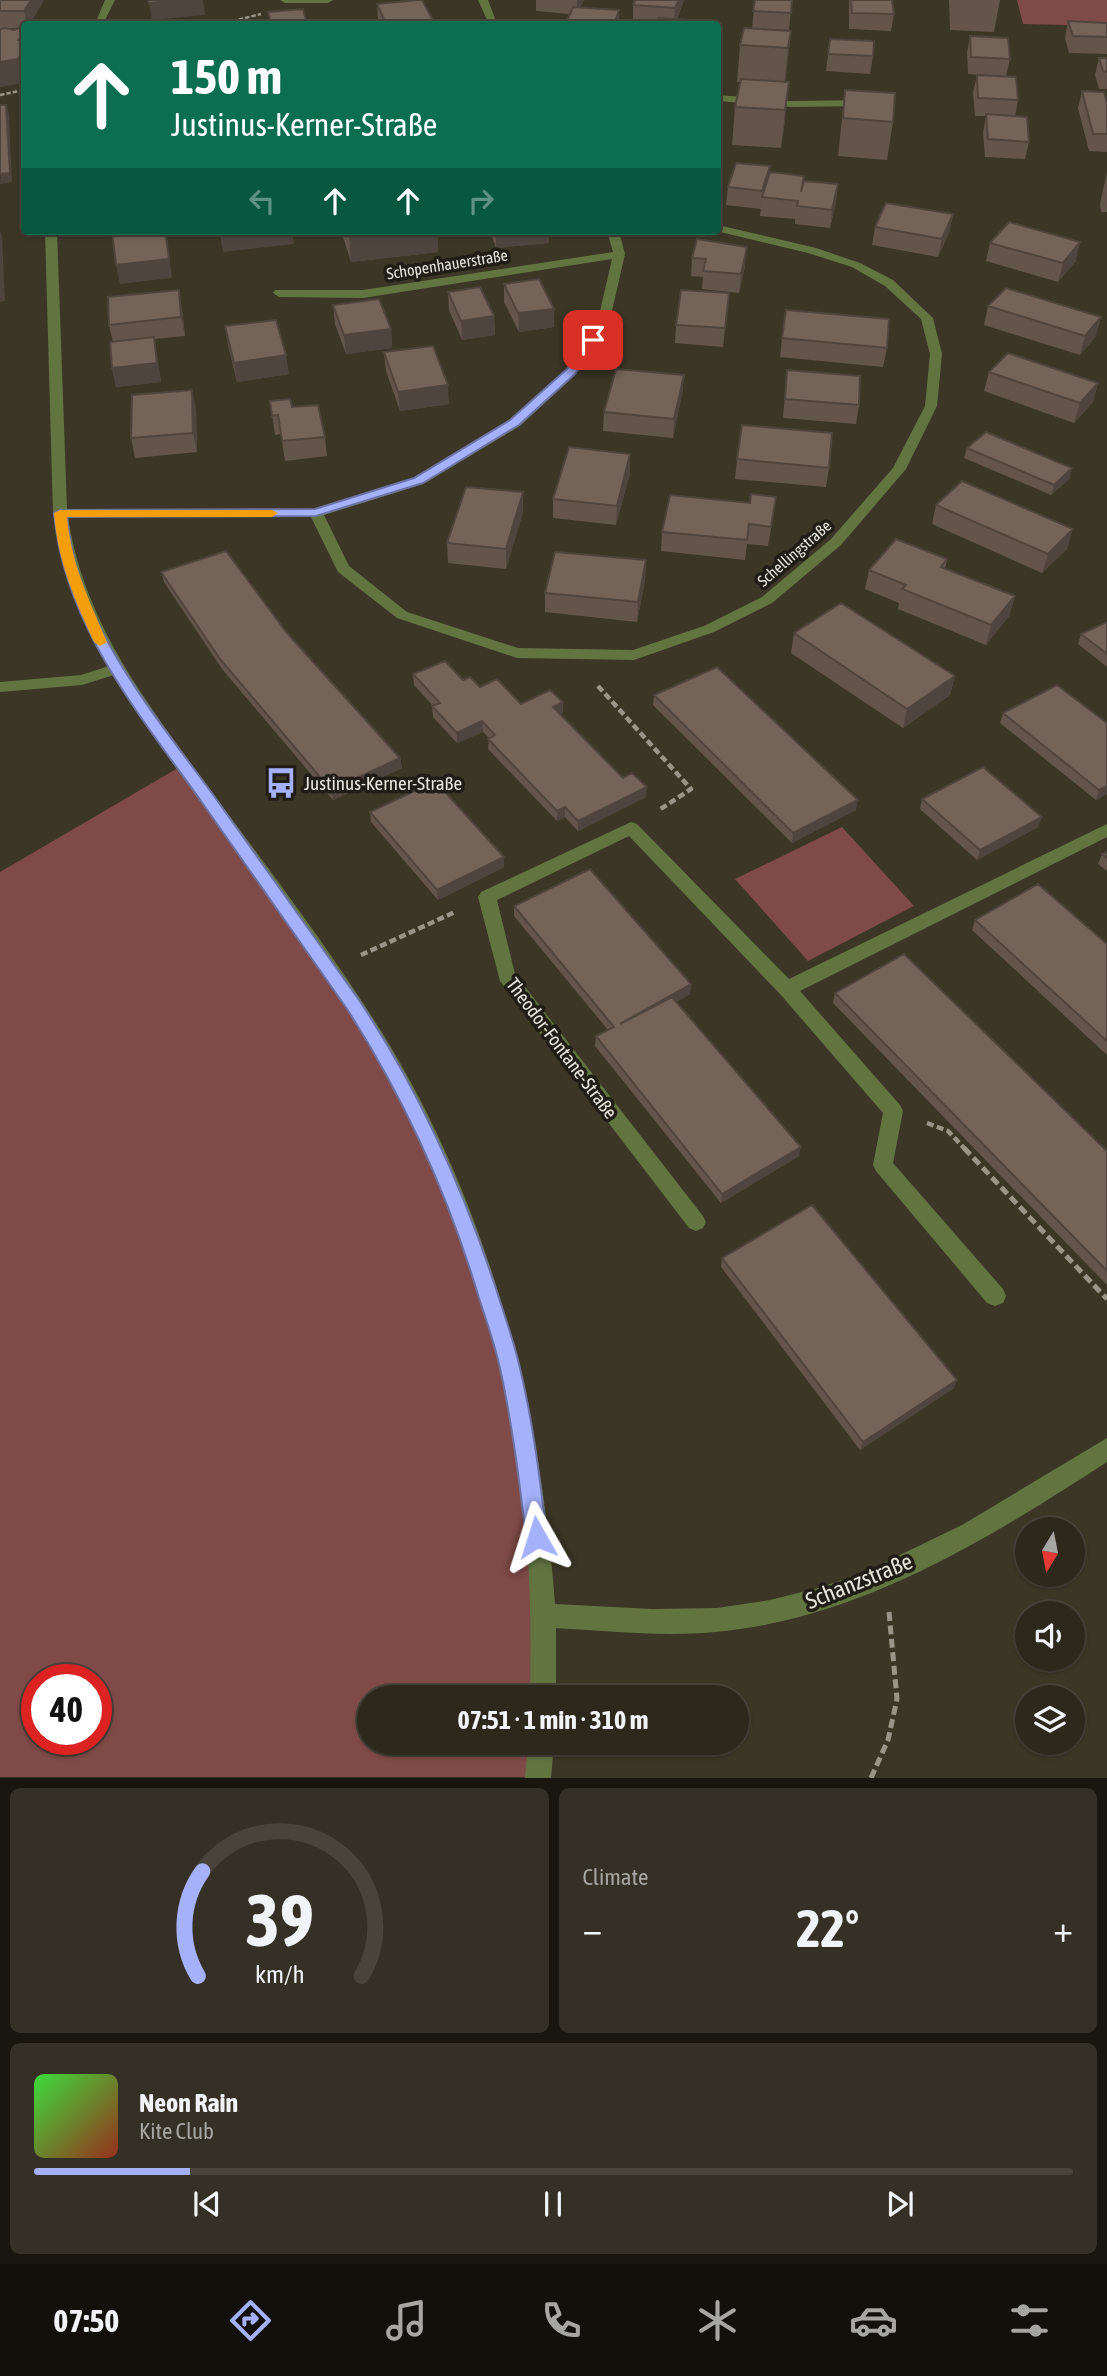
<!DOCTYPE html>
<meta charset="utf-8">
<style>
:root{--surface:#2c281c;--page:#343025;--text:#f1f3f6;--muted:#a6a6a3;--line:#48443b;--accent:#a6b1fc}
body{margin:0;font-family:"Asap Condensed",sans-serif;background:var(--page);color:var(--text);height:100vh;display:flex;flex-direction:column;font-size:26px;white-space:nowrap}
*{box-sizing:border-box;margin:0}
p{font-size:23px;color:var(--muted)}
.icon{flex:none;width:38px;height:38px;fill:none;stroke:currentColor;stroke-width:2;stroke-linecap:round;stroke-linejoin:round}
.map{position:relative;height:1778px;overflow:hidden}
.side{display:flex;flex-direction:column;gap:10px;padding:10px;background:#18160f;flex:1}
.side>*{flex:none}
.banner{position:absolute;left:21px;top:21px;width:700px;height:214px;border-radius:7px;box-shadow:0 2px 5px #0004,0 0 0 2px var(--line);background:#0b6e4f;color:#fff;overflow:hidden}
.needle{width:46px;rotate:190deg}
.fabs{position:absolute;left:1015px;top:1517px;display:grid;gap:14px}
.fabs a{display:grid;place-items:center;width:70px;height:70px;border-radius:50%;background:var(--surface);box-shadow:0 2px 5px #0004,0 0 0 2px var(--line);font-size:35px}
.speed{position:absolute;left:21px;top:1664px;display:flex;gap:14px;font-size:35px;font-weight:700;text-align:center}
.speed>*{display:grid;place-content:center;width:91px;height:91px;border-radius:50%;background:var(--surface);box-shadow:0 2px 5px #0004,0 0 0 2px var(--line);line-height:1}
.speed .limit{border:10px solid #d22;background:#fff;color:#111}
.pin{position:absolute;display:grid;place-items:center;width:60px;height:60px;color:#fff;margin:-30px;border-radius:14px;box-shadow:0 4px 10px #0006}
.me{position:absolute;width:77px;margin:-38px;rotate:354deg;stroke-linejoin:round;filter:drop-shadow(0 0 5px #0008)}
.turn{display:flex;align-items:center;gap:24px;height:147px;padding:0 35px;font-size:32px}
.turn .icon{width:91px;height:91px;stroke-width:2.5}
.turn b{display:block;font-size:49px;line-height:60px}
.lanes{display:flex;align-items:center;height:66px;padding:0 35px;background:#0003;justify-content:center;gap:35px;direction:ltr}
.lanes .off{opacity:.35}
.big{font-size:52px;font-weight:700;line-height:1.1}
.side .tile{flex:1;display:flex;flex-direction:column;justify-content:center;gap:10px;min-width:0;padding:0 24px;border-radius:10px;background:var(--page)}
.side .dial{align-items:center;gap:0}
.dial svg{height:182px;overflow:visible;fill:none;stroke:var(--line);stroke-width:7;stroke-linecap:round;text-anchor:middle}
.dial text{fill:var(--text);stroke:none}
.song{display:flex;align-items:center;gap:21px}
.cover{width:84px;height:84px;border-radius:10px;background:linear-gradient(135deg,hsl(120 70% 55%),hsl(10 70% 35%))}
.played{height:7px;border-radius:4px;background:linear-gradient(90deg,var(--accent) 15%,var(--line) 15%)}
.keys{display:flex;justify-content:space-around;direction:ltr}
.heat{display:flex;justify-content:space-between;align-items:center;font-size:38px;direction:ltr}
.side .tiles{flex:1;display:grid;gap:10px;grid-template-columns:1fr 1fr}
.tile:last-child{grid-column:span 2}
.trip{position:absolute;left:357px;top:1685px;width:392px;height:70px;border-radius:35px;background:var(--surface);box-shadow:0 2px 5px #0004,0 0 0 2px var(--line);font-weight:700;line-height:70px;text-align:center}
.menu{display:flex;height:112px;justify-content:space-around;align-items:center;background:#12100b;color:var(--muted)}
.menu .icon{width:49px;height:49px}
.menu .current{color:var(--accent)}
.menu b{font-size:32px;color:var(--text)}
.map>svg:first-child{display:block}
</style>
<div class="map">
<svg width="1107" height="1778" viewBox="0 0 1107 1778">
<rect width="100%" height="100%" fill="#3b3626"/>
<path fill="#7f4a48" fill-rule="evenodd" d="M1017,0H1107V26L1023,24Z
M183,765L329,970L425,1127L509,1362L543,1697L369,1698V1743H541L538,1777H0V872ZM37,1680H96V1740H37Z
M842,827L914,906L808,961L735,879Z"/>
<g fill="none" stroke-linecap="round" stroke-linejoin="round">
<path stroke="#999589" stroke-width="2.5" stroke-dasharray="4.5 2" stroke-linecap="butt" d="M187,24L237,20L261,14
M0,95L24,90"/>
<path stroke="#999589" stroke-width="4.5" stroke-dasharray="7 3.5" stroke-linecap="butt" d="M598,686L691,789L659,810
M361,955L455,912
M927,1123L948,1131L965,1149"/>
<path stroke="#999589" stroke-width="5" stroke-dasharray="9 4.5" stroke-linecap="butt" d="M964,1148L1107,1299
M871,1778L888,1740L897,1699L889,1612"/>
<path fill="#627541" fill-rule="evenodd" d="M105,0H115L103,24H95Z
M280,0H333L328,3H285Z
M478,0H488L497,24H489Z
M718,95L791,101L867,100L872,103L867,106L791,107L718,101Z
M718,225L816,248L860,263L893,280L933,318L942,354L937,406L906,469L841,545L772,603L714,632L634,660L517,658L397,618L338,572L311,517H68C84,623 145,700 206,784C258,855 311,924 359,997C481,1177 539,1389 555,1604L652,1609L717,1608L770,1600L822,1587L869,1570L962,1525L1107,1438V1462C988,1539 860,1619 715,1632C662,1637 609,1631 556,1628V1698H530C531,1642 531,1588 526,1533C510,1363 458,1191 370,1044C292,916 193,802 114,675L82,685L0,692V682L81,675L109,666L89,632L66,576L53,513L45,231H57L67,509H315L413,478L510,420L566,369L597,324L612,259L363,298L279,297L273,293L275,290H363L613,252L607,231H619L625,254L609,324L575,375L520,426L423,484L324,515L349,566L407,612L518,648L633,650L704,626L762,597L831,539L893,468L925,406L930,354L921,319L885,286L852,267L808,253L716,231Z
M631,822L637,824L789,979L1107,824V837L800,991L900,1105L903,1111L893,1163L1003,1289L1006,1296L1003,1303L995,1306L987,1303L876,1171L873,1165L883,1113L780,994L629,836L497,900L515,974L703,1216L706,1222L703,1228L696,1231L689,1228L500,981L478,897L481,892Z
M528,1743H554L551,1778H525Z"/>
</g>
<path fill="#63554c" d="M0,0H44L30,24H24V28H23V83L14,30L20,28H0Z
M536,0H584L580,7L619,24H566L570,14L536,11Z
M684,0L677,19L704,21V24H655L656,23L633,21V5Z
M755,0H792L789,30L752,28Z
M849,0H892L894,14L891,31L849,29Z
M949,0H1000L994,32L950,30Z
M377,4L435,24H380L378,21Z
M1068,21L1107,23V54L1069,53L1065,38Z
M791,31L787,68L785,82V120L781,148L732,145L735,107L740,82H737L740,45Z
M970,36L1010,59L1006,76L968,74L967,52Z
M830,39L873,56L870,74L826,71Z
M1099,58H1107V89H1099L1095,75Z
M977,75L1018,100L1015,116L1029,142L1025,159L985,157L983,132L986,116H975L973,92Z
M845,90L893,122L887,160L838,156Z
M1082,91L1107,103V152L1089,151L1078,108Z
M1107,172V212H1101L1100,204Z
M769,176L803,186L836,202L830,228L795,224V219L760,216L761,207V209L726,205L728,187Z
M953,214L949,233L938,257L872,245L875,227Z
M342,231H437L438,252L351,262L343,237Z
M490,231H549V243L496,248Z
M697,239L745,266L739,293L702,289L703,277L691,276L692,258Z
M990,243L1076,261L1058,282L986,261Z
M504,284L554,327L519,332L504,302Z
M448,292L494,316L495,335L462,340L449,310Z
M729,293L723,347L675,343L676,325Z
M333,305L391,329L392,348L346,354L335,324Z
M988,306L1096,336L1080,355L984,325Z
M182,309L185,336L154,339L161,382L116,387L112,368L113,342L109,325Z
M225,326L289,374L237,382L228,345Z
M782,338L887,348L883,367L780,357Z
M384,352L449,404L400,411L386,371Z
M787,370L859,405L856,424L783,418Z
M989,372L1098,383L1093,402L1074,423L984,391Z
M684,375L682,394L673,438L603,431L604,412Z
M270,401L292,407L325,437L327,456L285,461L281,434L275,435Z
M196,409L197,452L135,458L131,438Z
M967,448L1070,478L1051,495L964,458Z
M737,459L829,468L826,487L735,479Z
M630,473L616,525L553,518V499Z
M936,505L1067,549L1042,573L932,524Z
M523,512L506,569L448,563L447,543Z
M773,517L768,546L747,544L745,560L661,551L662,532Z
M947,559L945,569L1015,596L1009,616L986,645L898,609L899,603L865,589L869,570Z
M646,560L645,580L637,622L545,612V593Z
M161,572L287,633L400,758L402,768L333,800L222,669L164,582Z
M1107,622V667L1078,644L1081,634Z
M794,633L955,676L950,695L903,728L791,653Z
M413,674L463,680L521,704L563,713L560,714L623,778L646,797L578,831L565,817L557,821L488,749L489,738L483,732L457,743L433,717L432,706H433L414,685Z
M654,695L856,810L792,843L653,705Z
M1003,713L1107,723V794L1096,800L1000,723Z
M922,799L1038,827L977,860L920,809Z
M370,812L504,857V867L438,900L371,822Z
M1107,852V871L1098,864L1102,854Z
M514,906L691,984L690,994L676,1002L799,1156L721,1203L595,1046L596,1036L608,1030L514,916Z
M975,920L1107,944V1055L972,930Z
M835,993L1107,1151V1285L833,1003Z
M722,1258L954,1388L860,1450L721,1267Z"/>
<path fill="#50453e" d="M31,0H44L30,24H27L24,11Z
M183,0H203L205,15L152,20L149,3Z
M577,0H584L577,14Z
M679,0H684L674,24L675,8Z
M619,10V24H614Z
M791,31L787,68L784,85L788,48Z
M24,33V82L23,83L0,87V62L19,40L21,34Z
M789,82L785,120L781,148L785,110Z
M6,105L9,114L12,182L0,184Z
M770,166L768,184L762,197L761,209L762,191Z
M838,184L836,202L830,228L832,210Z
M953,214L949,233L938,257L942,239Z
M0,231L2,237L5,301L0,302Z
M166,231L172,278L120,284L116,265Z
M240,231H292L294,244L223,252L220,233Z
M395,231H437L438,252L351,262L349,236Z
M496,231H549V243L496,248Z
M1080,242L1076,261L1058,282L1063,263Z
M747,247L745,266L739,293L741,274Z
M179,290L182,309L185,336L181,317Z
M554,309V327L519,332L518,313Z
M494,316L495,335L462,340L461,321Z
M1101,317L1096,336L1080,355L1085,336Z
M391,329L392,348L346,354L344,335Z
M154,337L161,382L116,387L112,368Z
M286,355L289,374L237,382L234,363Z
M684,375L682,394L673,438L674,419Z
M1098,383L1093,402L1074,423L1080,403Z
M448,385L449,404L400,411L398,392Z
M192,390L196,409L197,452L193,433Z
M630,454V473L616,525L617,506Z
M1072,468L1070,478L1051,495L1054,485Z
M523,492V512L506,569V549Z
M1073,529L1067,549L1042,573L1048,554Z
M646,560L645,580L637,622L638,602Z
M1015,596L1009,616L986,645L991,625Z
M955,676L950,695L903,728L907,709Z
M563,702V713L553,717V707Z
M482,721L483,732L457,743V733Z
M400,758L402,768L333,800L331,790Z
M1107,786V794L1096,800L1099,790Z
M647,787L646,797L578,831V821Z
M858,800L856,810L792,843L793,833Z
M565,807V817L557,821V811Z
M1042,817L1038,827L977,860L980,850Z
M504,857V867L438,900L437,890Z
M691,984L690,994L619,1034L620,1024Z
M801,1147L799,1156L721,1203L722,1194Z
M957,1380L954,1388L860,1450L863,1442Z"/>
<path fill="#736358" stroke="#50453e" stroke-width="2" d="M0,0H31L24,11H0Z
M148,0H183L149,3Z
M418,0H422L435,24H386L377,4Z
M635,0H679L675,8L633,5Z
M755,0H792L791,13L753,11Z
M851,0H892L894,14L852,13Z
M573,7L619,10L614,24L566,23Z
M303,9L307,24H271L268,12Z
M658,18L704,21L703,24H655Z
M1068,21L1107,23V37L1073,36Z
M22,27L24,29V33L21,34H24L19,40H23L20,43L24,44V51L18,59L0,62V29L5,28L14,30Z
M744,28L791,31L788,48L740,45Z
M970,36L1008,38L1010,59L971,57Z
M830,39L874,41L873,56L828,54Z
M1099,58H1107V72L1103,71Z
M977,75L1016,77L1018,100L978,98Z
M741,79L789,82L785,110L735,107Z
M845,90L895,93L893,122L843,118Z
M1082,91L1104,92L1107,103V134H1093Z
M0,105H6L10,173L0,174Z
M986,114L1027,117L1029,142L988,139Z
M736,163L770,166L762,191L728,187Z
M770,172L804,176L801,192L804,181L838,184L832,210L797,206L798,201L762,197Z
M886,203L953,214L942,239L875,227Z
M1009,222L1080,242L1063,263L990,243Z
M112,231H165L169,259L116,265Z
M219,231H240L220,233Z
M347,231H395L349,236Z
M697,239L747,247L741,274L703,271L706,259L692,258Z
M0,251L2,292H0Z
M539,279L554,309L518,313L504,284Z
M480,287L494,316L461,321L448,292Z
M1006,288L1101,317L1085,336L988,306Z
M179,290L181,317L109,325L108,297Z
M681,290L729,293L725,328L676,325Z
M379,299L391,329L344,335L333,305Z
M786,310L889,319L887,348L782,338Z
M276,320L286,355L234,363L225,326Z
M154,337L157,363L112,368L110,342Z
M433,346L448,385L398,392L384,352Z
M1008,353L1098,383L1080,403L989,372Z
M616,369L684,375L674,419L604,412Z
M787,370L860,376L859,405L785,399Z
M192,390L193,433L131,438L132,395Z
M290,399L292,407L318,405L325,437L282,441L278,415L272,416L270,401Z
M742,425L832,433L829,468L737,459Z
M986,432L1072,468L1054,485L967,448Z
M569,447L630,454L617,506L553,499Z
M962,481L1073,529L1048,554L936,505Z
M466,487L523,492L506,549L447,543Z
M751,494L776,497L771,527L749,524L747,540L662,532L670,495L750,503Z
M896,539L947,559L941,567L1015,596L991,625L902,589L906,585L869,570Z
M226,551L287,633L400,758L331,790L220,659L161,572Z
M555,552L646,560L638,602L545,593Z
M841,603L955,676L907,709L794,633Z
M1107,622V654L1081,634Z
M445,661L463,680L470,677L480,687L497,679L521,704L550,690L563,702L553,707L623,778L632,773L647,787L578,821L565,807L557,811L488,739L495,735L482,721L457,733L432,706L440,703L413,674Z
M717,667L858,800L793,833L654,695Z
M1057,685L1107,723V786L1099,790L1003,713Z
M983,767L1042,817L980,850L922,799Z
M435,781L504,857L437,890L370,812Z
M1107,852V858L1102,854Z
M590,869L691,984L620,1024L672,997L801,1147L722,1194L596,1036L614,1027L514,906Z
M1038,884L1107,944V1041L975,920Z
M904,954L1107,1151V1271L835,993Z
M812,1205L957,1380L863,1442L722,1258Z"/>
<path fill="#a6b1fc" stroke="#6c73a4" stroke-width="2" d="M593,337L598,340L575,374L519,425L423,483L316,516L67,517C77,625 153,712 214,796C262,864 311,932 359,1000C421,1093 465,1192 499,1298C506,1320 514,1342 519,1364C533,1421 540,1479 547,1537L544,1545L537,1548L529,1545L526,1537C519,1479 512,1421 499,1364C494,1342 486,1320 479,1298C448,1194 406,1101 347,1009C299,941 251,873 203,804C140,715 64,626 54,513L60,510L315,509L414,478L510,420L567,369L589,338Z"/>
<path fill="#f59e0b" d="M60,510H272L278,513L272,517H67C71,563 89,600 107,642L100,646L94,642C74,598 58,562 54,513Z"/>
<defs>
<symbol id="bus-bare" viewBox="-9 -9 18 18"><path d="M-5-6H5V4H4V6H2V4H-2V6H-4V4H-5ZM-3.5-4V0h7V-4ZM-3.5 1.2v1.5H-2V1.2ZM2 1.2v1.5H3.5V1.2Z" fill="#a6b1fc" stroke="#201d16" stroke-width="2.5" paint-order="stroke"/></symbol>
</defs>
<g fill-rule="evenodd">
<use href="#bus-bare" x="259" y="761" width="44" height="44"/>
</g>
<g text-anchor="middle" dominant-baseline="central" stroke-width="7" stroke-linejoin="round" paint-order="stroke">
<g font-size="16" fill="#e8e5db" stroke="#201d16">
<text transform="translate(447 264) rotate(-9)">Schopenhauerstraße</text>
<text transform="translate(794 553) rotate(-41)">Schellingstraße</text>
</g>
<g font-size="19" fill="#e8e5db" stroke="#201d16" text-anchor="start">
<text x="304" y="783">Justinus-Kerner-Straße</text>
</g>
<g font-size="19" fill="#e8e5db" stroke="#201d16">
<text transform="translate(562 1048) rotate(53)">Theodor-Fontane-Straße</text>
</g>
<g font-size="23" fill="#e8e5db" stroke="#201d16">
<text transform="translate(859 1581) rotate(-22)">Schanzstraße</text>
</g>
</g>
</svg>
<div class="fabs">
<a><svg class="needle" viewBox="-14 -14 28 28"><path d="M0-13l5 13h-10z" fill="#e53935"/><path d="M0 13l5-13h-10z" fill="#a6a6a3"/></svg></a>
<a><svg class="icon" aria-label="sound" viewBox="0 0 24 24"><path d="M4 9h4l5-4v14l-5-4H4zM17 9q2 3 0 6"/></svg></a>
<a><svg class="icon" aria-label="layers" viewBox="0 0 24 24"><path d="M12 4l9 5-9 5-9-5zM3 14l9 5 9-5"/></svg></a>
</div>
<div class="speed"><div class="limit">40</div></div>
<div class="pin" style="left:593px;top:340px;background:#d93025"><svg class="icon" aria-label="arrive" viewBox="0 0 24 24"><path d="M6 21V4h12l-3 4 3 4H6"/></svg></div>
<svg class="me" style="left:537px;top:1537px" viewBox="-20 -20 40 40"><path d="M0-17L14 15 0 8-14 15z" fill="#a6b1fc" stroke="#fff" stroke-width="4"/></svg>
<div class="trip">07:51 · 1 min · 310 m</div>
<div class="banner">
<div class="turn"><svg class="icon" aria-label="ahead" viewBox="0 0 24 24"><path d="M12 20V5M6 11l6-6 6 6"/></svg><div><b>150 m</b>Justinus-Kerner-Straße</div></div>
<div class="lanes"><svg class="icon off" aria-label="left" viewBox="0 0 24 24"><path d="M17 20v-9H6M10 6l-5 5 5 5"/></svg><svg class="icon" aria-label="ahead" viewBox="0 0 24 24"><path d="M12 20V5M6 11l6-6 6 6"/></svg><svg class="icon" aria-label="ahead" viewBox="0 0 24 24"><path d="M12 20V5M6 11l6-6 6 6"/></svg><svg class="icon off" aria-label="right" viewBox="0 0 24 24"><path d="M7 20v-9h11M14 6l5 5-5 5"/></svg></div>
</div>
</div>
<section class="side">
<div class="tiles">
<div class="tile dial"><svg viewBox="0 0 100 80">
<path d="M14 69A42 42 0 1 1 86 69"/>
<path d="M14 69A42 42 0 0 1 16 23" stroke="#a6b1fc"/>
<text x="50" y="56" font-size="32" font-weight="700">39</text>
<text x="50" y="72" font-size="11">km/h</text>
</svg></div>
<div class="tile"><p>Climate</p>
<div class="heat"><a>−</a><b class="big">22°</b><a>+</a></div>
</div>
<div class="tile">
<div class="song"><i class="cover"></i><div><b>Neon Rain</b><p>Kite Club</p></div></div>
<div class="played"></div>
<div class="keys"><svg class="icon" aria-label="previous" viewBox="0 0 24 24"><path d="M18 5L8 12l10 7zM5 5v14"/></svg><svg class="icon" aria-label="pause" viewBox="0 0 24 24"><path d="M8 5v14M16 5v14"/></svg><svg class="icon" aria-label="next" viewBox="0 0 24 24"><path d="M6 5l10 7-10 7zM19 5v14"/></svg></div>
</div>
</div>
</section>
<nav class="menu">
<b>07:50</b>
<svg class="icon current" aria-label="directions" viewBox="0 0 24 24"><path d="M12 3l9 9-9 9-9-9zM9 14v-3h6M13 9l2 2-2 2"/></svg>
<svg class="icon" aria-label="music" viewBox="0 0 24 24"><path d="M9 18V5l10-2v13"/><circle cx="6" cy="18" r="3"/><circle cx="16" cy="16" r="3"/></svg>
<svg class="icon" aria-label="phone" viewBox="0 0 24 24"><path d="M5 4h4l2 5-3 2q2 4 5 5l2-3 5 2v4C11 20 4 13 5 4z"/></svg>
<svg class="icon" aria-label="climate" viewBox="0 0 24 24"><path d="M12 3v18M4 7l16 10M4 17L20 7"/></svg>
<svg class="icon" aria-label="car" viewBox="0 0 24 24"><path d="M5 17H2v-5l4-1 3-4h7l3 4 3 1v5h-3M9 17h6M6 11h13"/><circle cx="7" cy="17" r="2"/><circle cx="17" cy="17" r="2"/></svg>
<svg class="icon" aria-label="filters" viewBox="0 0 24 24"><path d="M4 7h16M4 17h16"/><circle cx="9" cy="7" r="2"/><circle cx="15" cy="17" r="2"/></svg>
</nav>
